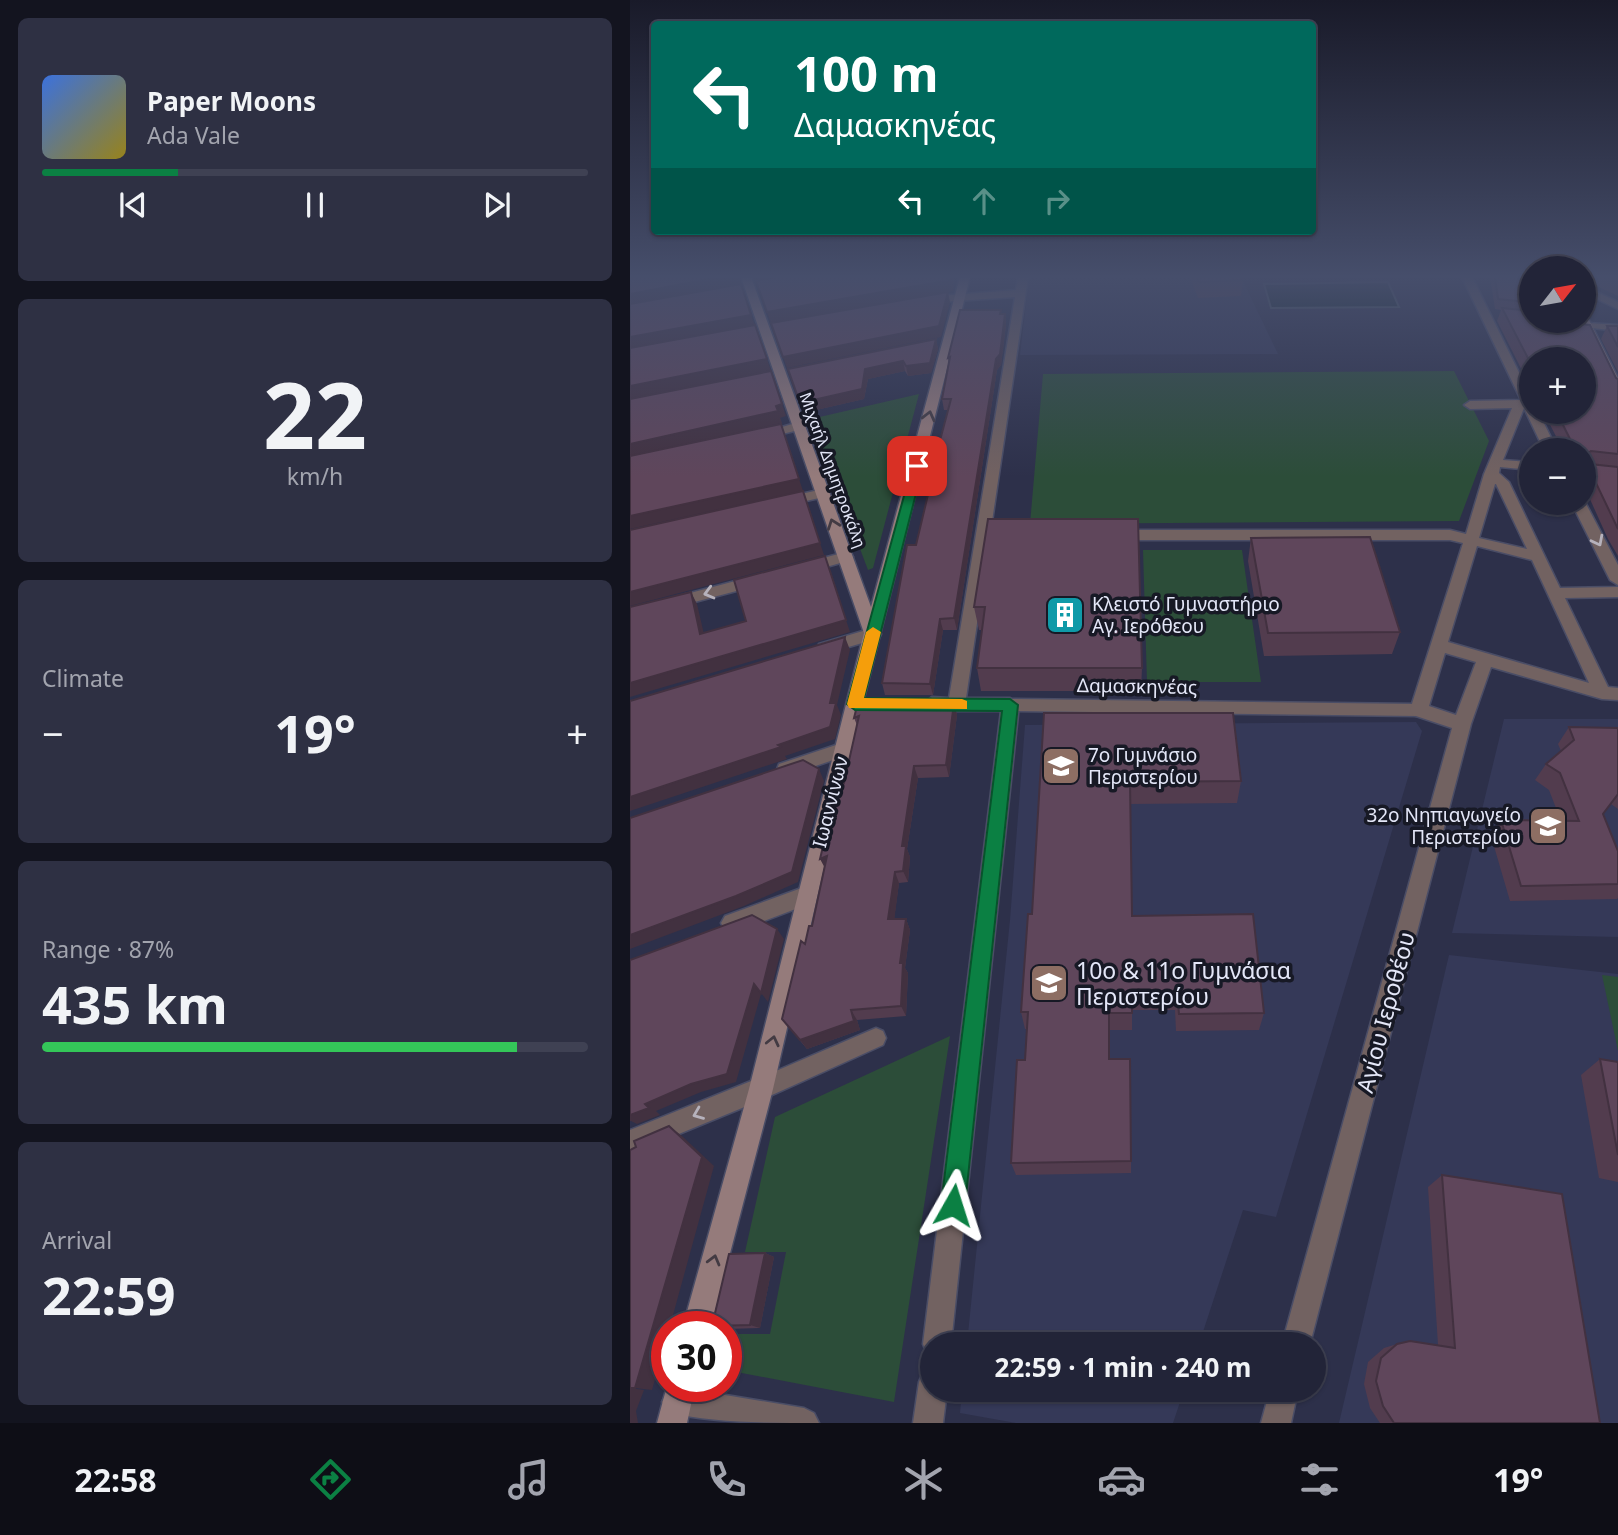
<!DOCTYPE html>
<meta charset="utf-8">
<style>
:root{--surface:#222438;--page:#2e3043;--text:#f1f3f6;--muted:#a2a4ae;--line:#3f4153;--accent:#0b8043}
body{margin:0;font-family:"Noto Sans",sans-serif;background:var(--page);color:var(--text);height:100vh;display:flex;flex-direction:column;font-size:26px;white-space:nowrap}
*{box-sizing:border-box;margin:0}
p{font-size:23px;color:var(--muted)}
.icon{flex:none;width:38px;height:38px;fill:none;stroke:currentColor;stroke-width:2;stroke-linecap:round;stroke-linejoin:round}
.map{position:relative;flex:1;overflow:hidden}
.side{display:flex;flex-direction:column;gap:18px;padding:18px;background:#13141f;width:630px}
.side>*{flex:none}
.hud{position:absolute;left:21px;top:21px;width:665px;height:214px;border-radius:7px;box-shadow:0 2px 5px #0004,0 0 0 2px var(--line);background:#00695c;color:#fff;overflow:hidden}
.needle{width:46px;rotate:59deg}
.fabs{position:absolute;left:889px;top:256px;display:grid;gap:14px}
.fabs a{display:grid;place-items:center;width:77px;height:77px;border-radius:50%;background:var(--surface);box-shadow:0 2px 5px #0004,0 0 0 2px var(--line);font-size:35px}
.speed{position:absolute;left:21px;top:1311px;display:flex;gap:14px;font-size:35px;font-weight:700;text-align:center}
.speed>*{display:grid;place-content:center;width:91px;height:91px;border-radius:50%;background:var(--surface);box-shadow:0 2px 5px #0004,0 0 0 2px var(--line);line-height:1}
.speed .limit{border:10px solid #d22;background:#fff;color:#111}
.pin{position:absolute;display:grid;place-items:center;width:60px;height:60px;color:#fff;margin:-30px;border-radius:14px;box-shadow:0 4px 10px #0006}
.me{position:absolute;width:77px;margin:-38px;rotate:6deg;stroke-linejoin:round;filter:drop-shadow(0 0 5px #0008)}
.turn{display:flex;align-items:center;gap:24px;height:147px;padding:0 28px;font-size:32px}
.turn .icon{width:91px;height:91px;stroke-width:2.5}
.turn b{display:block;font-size:49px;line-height:60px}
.lanes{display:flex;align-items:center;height:66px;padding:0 28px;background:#0003;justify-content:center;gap:35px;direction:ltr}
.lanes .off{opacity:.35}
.big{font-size:52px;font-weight:700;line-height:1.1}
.side .tile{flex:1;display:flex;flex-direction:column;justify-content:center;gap:10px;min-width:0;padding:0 24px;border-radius:10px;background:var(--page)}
.side .dial{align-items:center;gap:0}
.dial b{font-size:91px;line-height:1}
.song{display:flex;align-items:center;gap:21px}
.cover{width:84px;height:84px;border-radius:10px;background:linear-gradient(135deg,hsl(220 70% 55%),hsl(50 70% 35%))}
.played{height:7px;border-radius:4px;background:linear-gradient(90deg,var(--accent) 25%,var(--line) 25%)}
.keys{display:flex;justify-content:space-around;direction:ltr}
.heat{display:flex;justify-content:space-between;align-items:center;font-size:38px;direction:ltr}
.charge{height:10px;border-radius:5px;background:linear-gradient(90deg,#34c759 87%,var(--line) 0)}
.trip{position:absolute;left:290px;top:1332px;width:406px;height:70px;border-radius:35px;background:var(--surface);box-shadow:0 2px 5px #0004,0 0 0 2px var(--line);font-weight:700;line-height:70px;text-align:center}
.menu{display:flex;height:112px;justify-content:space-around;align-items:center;background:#0e0e16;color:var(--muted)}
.menu .icon{width:49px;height:49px}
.menu .active{color:var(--accent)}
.menu b{font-size:32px;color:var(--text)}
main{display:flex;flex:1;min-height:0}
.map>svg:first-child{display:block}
</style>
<main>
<section class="side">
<div class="tile">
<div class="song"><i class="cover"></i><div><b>Paper Moons</b><p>Ada Vale</p></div></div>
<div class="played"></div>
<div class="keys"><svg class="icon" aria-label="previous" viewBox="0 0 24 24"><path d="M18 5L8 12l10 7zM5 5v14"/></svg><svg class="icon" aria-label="pause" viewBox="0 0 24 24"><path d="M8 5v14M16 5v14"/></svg><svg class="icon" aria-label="next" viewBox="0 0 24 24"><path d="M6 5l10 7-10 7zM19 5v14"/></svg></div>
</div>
<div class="tile dial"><b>22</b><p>km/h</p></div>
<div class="tile"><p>Climate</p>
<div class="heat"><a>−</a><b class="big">19°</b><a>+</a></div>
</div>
<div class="tile"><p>Range · 87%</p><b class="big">435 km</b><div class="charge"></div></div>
<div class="tile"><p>Arrival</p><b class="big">22:59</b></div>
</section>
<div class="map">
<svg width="988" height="1423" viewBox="0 0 988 1423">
<rect width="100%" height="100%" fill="#2d304a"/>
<path fill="#353958" d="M399,277H611L648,354L390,355Z
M874,719H988V937L822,933Z
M786,722L792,731L646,1217L613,1210L569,1344H337L380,920L395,725Z
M819,955L988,974V1423H709Z
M332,1390H554L543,1423H386L330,1413Z"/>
<path fill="#2c4d39" d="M824,371L859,441L829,521L400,524L413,374Z
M289,394L243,568L238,570L181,419Z
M513,550H612L631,682H517Z
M972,975L988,977V1051Z
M320,1036L264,1402L96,1370V1334H140L156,1252H115L145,1117Z"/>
<path fill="#0b2426" stroke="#4c5e65" stroke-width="2" d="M758,282L769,307L641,308L634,284Z"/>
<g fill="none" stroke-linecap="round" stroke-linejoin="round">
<defs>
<path id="lane" d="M380,699L789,704L795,706L797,710L795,714L789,716L380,711L372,705Z
M246,1028L253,1031L256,1038L253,1045L131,1100L123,1097L120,1089L123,1081Z"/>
<path id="street" d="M388,277H398L336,698H380L389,705L321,1344H303V1356L297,1354L293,1344L371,711H302L293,704L302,697L319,698L385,297L296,303L291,300L296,297L386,290Z
M832,277H842L901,397V411H908L927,450H914L894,408L873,460L901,462V470L870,467L869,473L879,482L930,588L988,587V597L935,598L978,687L988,688V700L972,699L861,667L841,724L680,1344H652L822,728L783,715L780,710L833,543L820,540H487L480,535L487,530H820L836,534L854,474L882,408L840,409L834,405L840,401L891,400ZM865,484H866L897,549L849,538ZM847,546L902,560L959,683L818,642ZM815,653L846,662L826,715L799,706Z
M954,286L988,302V309L954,293Z
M914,320L988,325V331L919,323Z
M169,422L173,423V429L131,439L125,435Z
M193,489L198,490V496L154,506L147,502L149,499Z
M954,500L988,565V585L980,580L941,502Z
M216,552L223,557L221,560L175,573L167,568L170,564Z
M128,575L136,580L133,584L0,619V609Z
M243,628L251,634L249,638L195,654L187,648L189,644Z
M212,743L218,745L221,750L218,755L156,776L149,774L147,769L149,764Z
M177,886L184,888L187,895L184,902L102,933L95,930L91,923L95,916Z
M131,1077L139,1081L143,1089L139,1097L0,1154V1130Z
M303,1368V1390H317L313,1423H283L289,1382L293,1372Z
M47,1387L174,1408L184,1413L189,1423C140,1423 82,1423 37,1412L32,1402L37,1392Z
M640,1390H668L661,1423H631Z"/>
<path id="secondary" d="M111,277H121L241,607L330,277H340L221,750L143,1089L81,1326H53L119,1089L234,633Z
M954,317L959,320L988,378V394L982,390L949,320H954Z
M37,1386H65L57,1423H27Z"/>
</defs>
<use href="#lane" stroke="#4a4d66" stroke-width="3"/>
<use href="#street" stroke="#4a4d66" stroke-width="3"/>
<use href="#secondary" stroke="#4a4d66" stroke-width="3"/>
<use href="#lane" fill="#726261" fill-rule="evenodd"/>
<use href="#street" fill="#726261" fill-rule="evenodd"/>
<use href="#secondary" fill="#957b7b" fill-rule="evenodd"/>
</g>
<path fill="#523c4e" d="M560,277H612L613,280L611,296L568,298Z
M860,277H892L897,302L894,310L988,379V556L978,539L954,486V450H933L913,411H954L901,359V388L867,321L871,310L865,309Z
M954,277H988V296L954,280Z
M371,310V314H375L376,325L371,365L367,370L327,630H313L303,695H255L252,683L298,494H292L290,482L308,448L318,410H314L312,399L319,365L318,358Z
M977,326H988V372L971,339Z
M306,339L308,349L301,373L278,376L275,371L238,379L234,399L173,413L161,379Z
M358,519L512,668L511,691H351L347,668L352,630H349L344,607Z
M621,538L770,632L762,654L634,656L618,561Z
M324,703L327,715L319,777L288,778L277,849L280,857L278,882L269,883L264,919H276L280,930L275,968L278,973L276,1016L227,1020L230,1030L177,1049L152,1019L175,944L182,926L227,725L224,718Z
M414,713L611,781L607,803L500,804L502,916L634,1013L629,1030L546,1031L545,1010H502V1030H480V1059L501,1161V1173L386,1175L381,1163L395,1060L397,1029H395L391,1012L402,914Z
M939,727L988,728V809L981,804L973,814L988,851V898L987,899L880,901L861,836L871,820L931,821L919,790L905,780L916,764L931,751L928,744Z
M970,1059L988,1062V1182L969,1178L951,1075Z
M812,1175L970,1423H750L740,1408L734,1384L738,1362L754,1348L767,1344L808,1345L798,1187Z
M135,1253L144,1257L130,1328L96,1329V1326H82Z"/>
<path fill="#423140" d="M89,277H109L111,285L0,306V294Z
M124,277H154L126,283Z
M321,277H324L323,291L141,323L137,312Z
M318,292L320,302L311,337L157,368L153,357Z
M375,314L376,325L371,365L367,370L327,630L324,618L366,359Z
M121,315L125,326L0,349V337Z
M306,339L308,349L301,373L278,376L276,366Z
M137,359L141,371L0,399V386Z
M273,361L275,371L238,379L234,399L173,413L170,403L235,369Z
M152,404L156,416L150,418L146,406Z
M148,411L152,423L0,457V444Z
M151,424L173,491L0,529V516Z
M173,491L194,555L0,606V592Z
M61,592L67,604L77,647L70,634Z
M310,619L313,630L303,695L300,684Z
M216,620L220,632L0,697V683Z
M215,637L220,650L207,705L211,715L205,739L155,756L157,759L0,811V797L148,745L200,703Z
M324,703L327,715L319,777L316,765Z
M284,766L288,778L277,849L280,857L278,882L273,871L272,846Z
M189,769L194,781L168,882L114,906L0,949V935Z
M197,856L196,870L190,859Z
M265,872L269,883L263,930L258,919Z
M276,919L280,930L275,968L278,973L276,1016L271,1006L270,963Z
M147,929L154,939L138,1002L131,993Z
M124,984L131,994L106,1082L71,1092L26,1111L30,1115L7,1124L1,1121H0V1115L15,1104Z
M221,1010L227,1020L230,1030L177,1049L170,1040Z
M39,1126L52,1136L84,1166L40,1326H37V1337L22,1390L5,1388Z
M135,1253L144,1257L130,1328L120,1325Z
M0,1388L14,1390L6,1411L8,1423H0Z"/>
<path fill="#5f465b" stroke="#423140" stroke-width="2" d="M0,277H89L0,294Z
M146,277H321V280L137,312L126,281Z
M567,277H612L613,280L569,282Z
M865,277H892L897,302L868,299Z
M111,284L121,315L0,337V304Z
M318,292L309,326L153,357L141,323Z
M872,308L901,311V320H948L950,324L960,325L986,378L988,379V454L961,451L958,453L960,464L988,467V529L954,458V450H950L947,444L943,445L926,411H954V359H901V364Z
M330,310H371L370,314H375L370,354L366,359L324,618L310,619L300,684L252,683L277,545H286L301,482H290L299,448H308L321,399H312L320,357L318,358Z
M125,325L137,359L0,386V348Z
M977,326H988V347Z
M306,339L300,363L276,366L273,361L235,369L232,389L170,403L158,369Z
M141,371L152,404L146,406L148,411L0,444V399Z
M151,424L169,479L0,516V456Z
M173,491L190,543L0,592V530Z
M358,519H508L512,668H347L355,607H344Z
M740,537L770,632L638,633L621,538Z
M195,556L216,620L0,683V607L61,592L70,634L116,621L104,580Z
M215,637L200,703H206L200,727L148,745L151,747L0,797V701Z
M228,702L324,703L316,765L284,766L272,846H276L273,871L265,872L258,919H276L270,963H273L271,1006L221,1010L224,1021L170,1040L152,1019L171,941L175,944L179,926H182L197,856L190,859L209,780L214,783L229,716L224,718Z
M414,713H603L611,781L500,782L502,916L623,914L634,1013L549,1014L547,992L502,993V1013H479V1059H500L501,1161L381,1163L387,1060H395L398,1012H391L398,914H402Z
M939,727L988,728V794L973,814L988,851V884L891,886L871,820L949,821L930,773L916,764L944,740Z
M173,760L189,769L162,872L106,896L0,935V818Z
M122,915L147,929L131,993L124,984L97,1074L61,1084L15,1104L19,1108L0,1115V960Z
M970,1059L988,1062V1155Z
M39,1126L72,1157L5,1388H0V1150L6,1147L4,1141Z
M812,1175L932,1194L970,1423H764L753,1406L746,1381L751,1358L767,1344L780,1341L825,1348Z
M135,1253L120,1325L82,1326L99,1254Z"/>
<defs><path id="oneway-chevron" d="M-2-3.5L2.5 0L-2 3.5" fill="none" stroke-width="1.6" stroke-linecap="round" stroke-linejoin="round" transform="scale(1.75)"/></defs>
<g stroke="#433b43">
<use href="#oneway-chevron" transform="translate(299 416) rotate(-76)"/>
<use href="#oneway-chevron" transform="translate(203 524) rotate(-110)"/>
<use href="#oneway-chevron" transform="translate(143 1041) rotate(-77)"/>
<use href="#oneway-chevron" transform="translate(84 1260) rotate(-75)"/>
</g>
<g stroke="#b6b2bc">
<use href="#oneway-chevron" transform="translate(968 541) rotate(63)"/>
<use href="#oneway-chevron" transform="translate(79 593) rotate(165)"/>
<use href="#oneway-chevron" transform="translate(68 1114) rotate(158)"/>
</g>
<linearGradient id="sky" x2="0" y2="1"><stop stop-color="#191a29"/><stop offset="0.58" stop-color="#464e6b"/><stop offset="1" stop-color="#464e6b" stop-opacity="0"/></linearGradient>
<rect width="988" height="477" fill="url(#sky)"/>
<path fill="#0b8043" stroke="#07532c" stroke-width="2" d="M283,463L293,466L234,698L380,699L388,705L335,1205L331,1214L323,1217L315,1214L311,1205L372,711L225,710L217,704Z"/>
<path fill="#f59e0b" d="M243,627L251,632L234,698L332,699L337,701V709L219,708L217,704L236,632Z"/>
<defs>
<symbol id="building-square" viewBox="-11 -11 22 22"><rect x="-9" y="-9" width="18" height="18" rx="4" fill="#0f9aa8" stroke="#171925"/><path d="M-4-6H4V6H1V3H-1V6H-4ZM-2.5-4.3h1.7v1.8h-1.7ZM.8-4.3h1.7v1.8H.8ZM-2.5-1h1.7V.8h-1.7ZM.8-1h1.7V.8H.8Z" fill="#fff"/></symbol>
<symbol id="school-square" viewBox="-11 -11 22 22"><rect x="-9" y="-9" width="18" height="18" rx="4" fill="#8d6e63" stroke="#171925"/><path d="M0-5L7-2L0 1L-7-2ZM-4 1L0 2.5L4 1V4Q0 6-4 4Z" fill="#fff"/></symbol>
</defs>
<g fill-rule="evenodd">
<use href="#building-square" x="413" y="593" width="44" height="44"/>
<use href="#school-square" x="409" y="744" width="44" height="44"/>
<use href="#school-square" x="896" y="804" width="44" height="44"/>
<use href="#school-square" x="397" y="961" width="44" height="44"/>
</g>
<g text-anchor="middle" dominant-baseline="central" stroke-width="7" stroke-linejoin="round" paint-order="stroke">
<g font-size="16" fill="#e4e7f8" stroke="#171925">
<text transform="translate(203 470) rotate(70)">Μιχαήλ Δημητροκάλη</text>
</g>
<g font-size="19" fill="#e4e7f8" stroke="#171925" text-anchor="start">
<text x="462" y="604">Κλειστό Γυμναστήριο<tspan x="462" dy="22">Αγ. Ιερόθεου</tspan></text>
<text x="458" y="755">7ο Γυμνάσιο<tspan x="458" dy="22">Περιστερίου</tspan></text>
<text x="891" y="815" text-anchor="end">32ο Νηπιαγωγείο<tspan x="891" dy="22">Περιστερίου</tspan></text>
</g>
<g font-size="19" fill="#e4e7f8" stroke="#171925">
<text transform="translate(507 686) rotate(1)">Δαμασκηνέας</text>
<text transform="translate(200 802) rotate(-76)">Ιωαννίνων</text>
</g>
<g font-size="23" fill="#e4e7f8" stroke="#171925" text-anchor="start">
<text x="446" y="970">10ο &amp; 11ο Γυμνάσια<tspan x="446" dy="26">Περιστερίου</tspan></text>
</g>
<g font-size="23" fill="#e4e7f8" stroke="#171925">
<text transform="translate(755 1012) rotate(-75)">Αγίου Ιεροθέου</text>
</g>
</g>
</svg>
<div class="fabs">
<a><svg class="needle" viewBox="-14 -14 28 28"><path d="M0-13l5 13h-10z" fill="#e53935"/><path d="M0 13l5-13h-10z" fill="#a2a4ae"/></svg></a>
<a>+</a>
<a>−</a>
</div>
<div class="speed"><div class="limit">30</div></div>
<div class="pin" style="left:287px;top:466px;background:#d93025"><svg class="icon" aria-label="arrive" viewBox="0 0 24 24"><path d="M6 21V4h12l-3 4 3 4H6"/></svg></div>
<svg class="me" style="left:323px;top:1205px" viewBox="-20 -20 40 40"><path d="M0-17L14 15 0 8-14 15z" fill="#0b8043" stroke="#fff" stroke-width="4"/></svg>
<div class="trip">22:59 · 1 min · 240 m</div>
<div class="hud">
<div class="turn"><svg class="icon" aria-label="left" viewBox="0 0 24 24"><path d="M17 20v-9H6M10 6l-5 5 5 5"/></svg><div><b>100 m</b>Δαμασκηνέας</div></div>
<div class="lanes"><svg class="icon" aria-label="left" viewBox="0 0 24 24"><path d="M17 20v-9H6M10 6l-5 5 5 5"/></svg><svg class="icon off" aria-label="ahead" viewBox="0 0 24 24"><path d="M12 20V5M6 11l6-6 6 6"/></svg><svg class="icon off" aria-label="right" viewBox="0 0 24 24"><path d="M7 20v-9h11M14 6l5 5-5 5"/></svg></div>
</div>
</div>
</main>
<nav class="menu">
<b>22:58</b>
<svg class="icon active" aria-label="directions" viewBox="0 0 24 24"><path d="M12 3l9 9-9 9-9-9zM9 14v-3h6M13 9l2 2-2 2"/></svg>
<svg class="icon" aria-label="music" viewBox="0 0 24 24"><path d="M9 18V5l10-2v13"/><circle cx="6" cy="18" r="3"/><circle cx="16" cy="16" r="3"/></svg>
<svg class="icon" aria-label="phone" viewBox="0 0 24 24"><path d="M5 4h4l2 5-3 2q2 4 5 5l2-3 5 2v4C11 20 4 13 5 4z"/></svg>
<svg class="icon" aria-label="climate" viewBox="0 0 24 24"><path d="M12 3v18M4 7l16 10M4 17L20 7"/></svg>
<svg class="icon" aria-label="car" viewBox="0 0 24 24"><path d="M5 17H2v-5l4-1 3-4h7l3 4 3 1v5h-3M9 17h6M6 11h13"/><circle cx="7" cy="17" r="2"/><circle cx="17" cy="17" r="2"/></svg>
<svg class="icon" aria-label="filters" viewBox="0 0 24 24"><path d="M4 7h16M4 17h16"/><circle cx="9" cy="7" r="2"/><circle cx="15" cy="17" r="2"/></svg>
<b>19°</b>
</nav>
